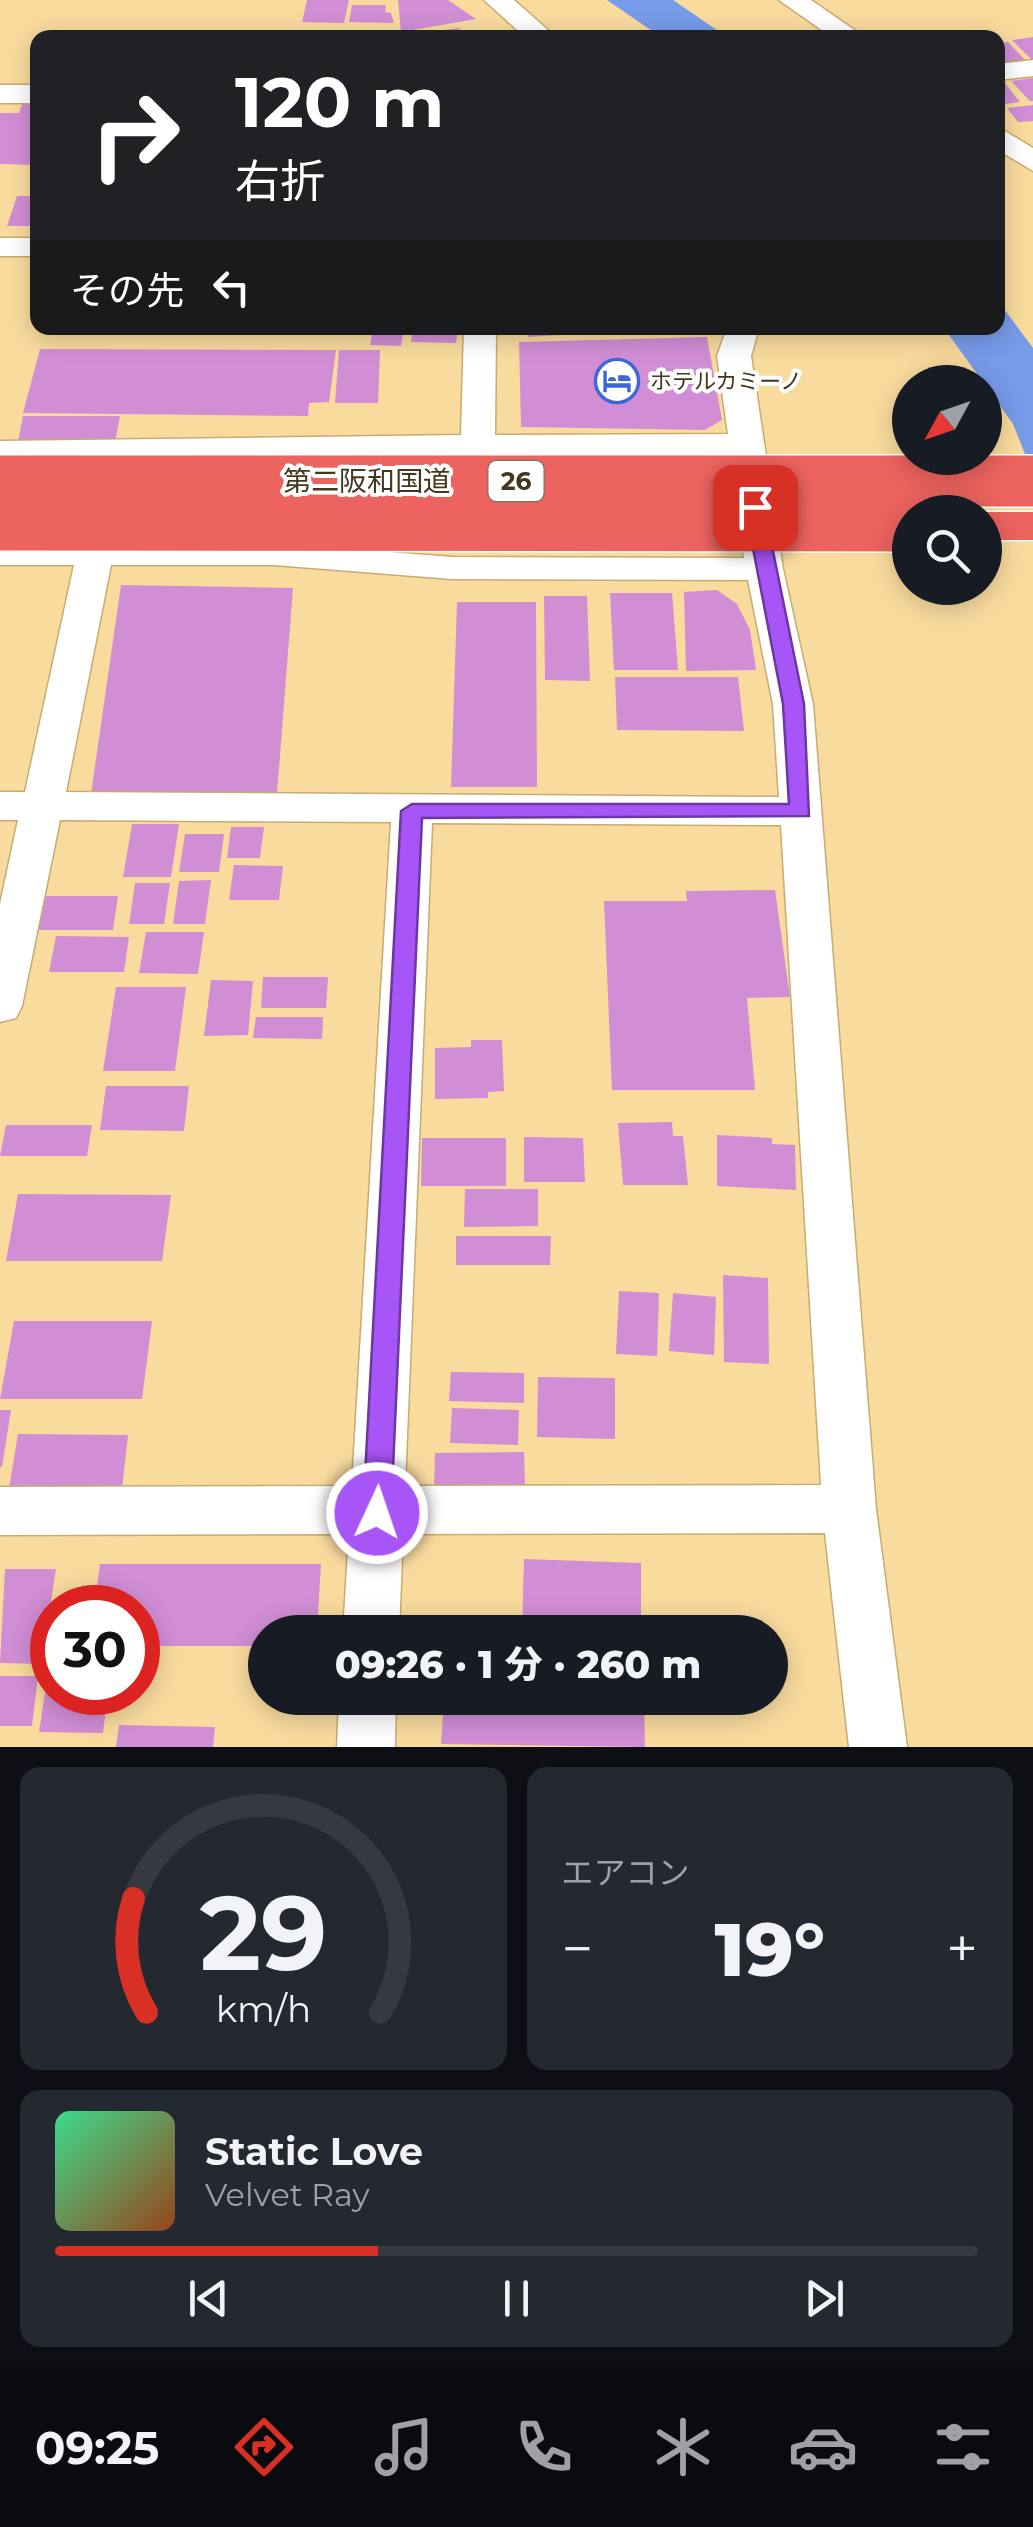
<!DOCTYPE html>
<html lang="ja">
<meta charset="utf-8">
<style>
:root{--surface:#171b24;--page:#242831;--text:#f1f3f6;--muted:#9ea1a6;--line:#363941;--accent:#d93025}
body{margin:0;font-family:Montserrat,"Noto Sans JP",sans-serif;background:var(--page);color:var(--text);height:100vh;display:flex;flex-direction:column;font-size:38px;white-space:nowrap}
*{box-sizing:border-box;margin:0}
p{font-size:32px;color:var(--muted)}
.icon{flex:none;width:55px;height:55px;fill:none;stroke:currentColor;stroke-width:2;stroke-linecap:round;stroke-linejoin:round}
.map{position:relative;height:1747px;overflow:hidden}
.sheet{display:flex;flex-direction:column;gap:20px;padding:20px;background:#0d0f14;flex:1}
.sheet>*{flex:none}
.guide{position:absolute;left:30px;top:30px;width:975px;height:305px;border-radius:20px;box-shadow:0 5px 25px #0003;background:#202124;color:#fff;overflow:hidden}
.needle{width:65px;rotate:230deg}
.buttons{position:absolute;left:892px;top:365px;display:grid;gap:20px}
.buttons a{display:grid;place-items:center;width:110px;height:110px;border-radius:50%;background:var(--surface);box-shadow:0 5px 25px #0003;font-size:50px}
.speed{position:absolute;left:30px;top:1585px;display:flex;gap:20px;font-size:50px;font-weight:700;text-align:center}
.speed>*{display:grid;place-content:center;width:130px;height:130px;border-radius:50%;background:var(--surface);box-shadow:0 5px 25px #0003;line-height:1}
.speed .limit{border:15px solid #d22;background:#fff;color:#111}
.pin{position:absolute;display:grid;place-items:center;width:85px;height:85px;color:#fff;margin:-42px;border-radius:20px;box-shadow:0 5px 15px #0006}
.me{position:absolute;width:110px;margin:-55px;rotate:3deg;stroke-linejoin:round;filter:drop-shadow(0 0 8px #0008)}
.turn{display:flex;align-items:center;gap:35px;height:210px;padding:0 40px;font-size:45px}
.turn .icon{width:130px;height:130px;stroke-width:2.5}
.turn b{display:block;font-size:70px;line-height:85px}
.then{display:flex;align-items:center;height:95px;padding:0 40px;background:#0003;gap:20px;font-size:38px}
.big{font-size:75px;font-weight:800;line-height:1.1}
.sheet .tile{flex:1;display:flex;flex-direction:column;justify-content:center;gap:15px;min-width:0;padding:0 35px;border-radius:20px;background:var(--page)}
.sheet .dial{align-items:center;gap:0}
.dial svg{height:260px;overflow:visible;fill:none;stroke:var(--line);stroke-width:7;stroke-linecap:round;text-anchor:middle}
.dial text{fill:var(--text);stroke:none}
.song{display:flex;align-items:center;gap:30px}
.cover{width:120px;height:120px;border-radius:15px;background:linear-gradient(135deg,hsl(150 70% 55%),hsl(20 70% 35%))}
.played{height:10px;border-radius:5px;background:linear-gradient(90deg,var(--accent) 35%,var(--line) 35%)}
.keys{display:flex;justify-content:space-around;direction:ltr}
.heat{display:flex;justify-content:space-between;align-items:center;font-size:55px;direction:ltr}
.sheet .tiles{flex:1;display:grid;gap:20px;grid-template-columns:1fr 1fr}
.tile:last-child{grid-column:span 2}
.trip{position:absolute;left:248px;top:1615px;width:540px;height:100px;border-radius:50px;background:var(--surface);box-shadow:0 5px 25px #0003;font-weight:800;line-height:100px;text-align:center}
.dock{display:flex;height:160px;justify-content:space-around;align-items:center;background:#090b0e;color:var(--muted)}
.dock .icon{width:70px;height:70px}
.dock .selected{color:var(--accent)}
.dock b{font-size:45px;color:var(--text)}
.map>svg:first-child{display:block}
</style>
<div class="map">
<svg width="1033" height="1747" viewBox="0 0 1033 1747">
<rect width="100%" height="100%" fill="#f9db9e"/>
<path fill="#779be9" d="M607,0H673L727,37H661Z
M998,301L1033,348V474L1013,424L944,328H998Z"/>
<path fill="#d18ed5" d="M307,0H349L344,23L302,22Z
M398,0H448L476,19L401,32Z
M352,5H386L385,12L391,13L394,23L349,22Z
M459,28L465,38H409V35Z
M1033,37V61L1012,40Z
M1008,42L1026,61L1002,64L998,59V43Z
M1033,78V101H1030L1011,81Z
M1004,82L1020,102L998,105V83Z
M22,104H38V165L0,164V113H19Z
M1033,105V121L1018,122L1007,108Z
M17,196H38L34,226H7Z
M373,328H404L401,346L370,345Z
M413,328H458L456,343L411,342Z
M528,328H559V335L528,337Z
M707,337L722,420L705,430L521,427L519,342Z
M40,349L336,350L329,402L309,403L308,416L23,413Z
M339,350H380L378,403H335Z
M23,416H120L115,442H18Z
M121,585L293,588L277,794H91Z
M717,590L737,604L750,630L756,670L686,671L684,592Z
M610,593H672L678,670H614Z
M544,596H587L590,681L545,680Z
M457,602H536L537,787H451Z
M615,677H738L744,731L617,730Z
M132,824H179L171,877H123Z
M231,827H264L260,858H227Z
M185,834H224L219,872H179Z
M234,865L283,866L279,900H229Z
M211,880L205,924H173L179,881Z
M135,883H170L164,924H129Z
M775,890L790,997L747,998L755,1090H612L604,901H687L686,891Z
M42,896H118L113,930H35Z
M146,932H204L198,974L139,973Z
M56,936L129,937L124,972H49Z
M263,977H328L326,1008H261Z
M211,980L253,981L248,1035L204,1036Z
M116,987H186L175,1071H103Z
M256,1017H323L322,1039L253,1038Z
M471,1040H502L504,1091L488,1092V1098L435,1099V1048L471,1047Z
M106,1086H189L184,1131L100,1130Z
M672,1122L673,1136H683L688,1185H623L618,1123Z
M6,1125H92L87,1156H0Z
M717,1135L772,1138V1144L795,1145L796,1190L717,1186Z
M524,1137L583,1138L585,1182H524Z
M422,1138H506V1186H421Z
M465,1189H538V1226L464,1227Z
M18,1194L171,1195L162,1261H6Z
M456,1236H551L550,1265H456Z
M723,1275L768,1278L769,1364L724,1362Z
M619,1291L659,1293L657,1356L616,1354Z
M673,1293L716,1297L714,1355L669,1351Z
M14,1321H152L142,1399H0Z
M451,1372L524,1373V1403L449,1401Z
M538,1377L615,1378V1439L537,1437Z
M452,1408L519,1410L518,1445L450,1443Z
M0,1410H11L2,1467H0Z
M18,1434L128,1435L122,1489L9,1488Z
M524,1452L525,1489L434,1490L435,1453Z
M524,1559L641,1563V1630L522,1628Z
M100,1564H321L317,1632H265V1646H138V1608H94Z
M5,1569H56L41,1664L0,1663Z
M0,1676H38L32,1726H0Z
M46,1686H52V1692H108L103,1733L39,1732Z
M444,1698H644L645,1747L441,1744Z
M119,1725L215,1727L213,1747H116Z"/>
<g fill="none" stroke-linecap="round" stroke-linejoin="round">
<defs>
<path id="street" d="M484,0H514L557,38H526Z
M779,0H811L866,38H833Z
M1033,60V76L998,80V64Z
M0,85H38V103H0Z
M998,127L1033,148V171L998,150Z
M0,238H38V256H0Z
M464,328H496L495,435L728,434L717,356L727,328H759L751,356L783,569L813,704L876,1509L907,1747H849L825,1533L403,1534L399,1632H343L349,1534L0,1535V1487L352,1486L391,822L60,820L22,1006L16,1018L0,1022V904L18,820H0V792H25L74,565H0V543H274L452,557L744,558L730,455L0,461V441L461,435ZM111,565H274L452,579L748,580L773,704L779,797L66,792ZM432,823L781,825L821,1485L405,1486Z
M339,1698H396L395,1747H337Z"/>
<path id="highway" d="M983,512H1033V540H985Z"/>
</defs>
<use href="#street" stroke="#c7ab6f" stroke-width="3"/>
<use href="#highway" stroke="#fff" stroke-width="3"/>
<use href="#street" fill="#fff" fill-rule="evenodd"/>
<use href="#highway" fill="#ec635f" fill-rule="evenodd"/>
<defs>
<path id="highway-bridge" d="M0,481H1033
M0,525L910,526"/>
</defs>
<use href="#highway-bridge" stroke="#fff" stroke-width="54" stroke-linecap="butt"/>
<use href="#highway-bridge" stroke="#ec635f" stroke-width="51"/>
</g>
<path fill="#a855f7" stroke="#6d37a1" stroke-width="2.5" d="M755,501L764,507L804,704L809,816L422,818L391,1513L387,1522L377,1526L367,1522L363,1513L401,811L412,804H789L783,704L745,507Z"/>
<defs>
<symbol id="hotel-ring" viewBox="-11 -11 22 22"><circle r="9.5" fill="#fff" stroke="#3b67d8" stroke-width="1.5"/><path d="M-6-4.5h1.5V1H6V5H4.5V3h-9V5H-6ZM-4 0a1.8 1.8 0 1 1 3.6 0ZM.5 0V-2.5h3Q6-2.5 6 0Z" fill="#3b67d8"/></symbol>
</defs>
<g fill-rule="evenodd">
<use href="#hotel-ring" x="592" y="356" width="50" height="50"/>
</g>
<g text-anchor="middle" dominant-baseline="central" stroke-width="8" stroke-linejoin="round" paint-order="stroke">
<g font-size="22" fill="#43371e" stroke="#fff" text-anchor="start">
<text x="650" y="381">ホテルカミーノ</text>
</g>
<rect fill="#fff" stroke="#7b7362" stroke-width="2.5" x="488.5" y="461" width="55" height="40" rx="8"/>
<g font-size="25" font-weight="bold" fill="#43371e">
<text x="516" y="481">26</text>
</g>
<g font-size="28" fill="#43371e" stroke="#fff">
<text x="367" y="481">第二阪和国道</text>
</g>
</g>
</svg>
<div class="buttons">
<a><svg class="needle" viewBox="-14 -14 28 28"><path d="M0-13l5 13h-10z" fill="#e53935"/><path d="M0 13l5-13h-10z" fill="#9ea1a6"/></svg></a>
<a><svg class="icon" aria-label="search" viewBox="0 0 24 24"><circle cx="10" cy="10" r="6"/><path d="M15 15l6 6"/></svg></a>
</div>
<div class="speed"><div class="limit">30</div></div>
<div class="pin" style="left:755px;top:507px;background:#d93025"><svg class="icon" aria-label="arrive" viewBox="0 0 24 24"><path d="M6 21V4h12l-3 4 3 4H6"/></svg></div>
<svg class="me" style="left:377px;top:1513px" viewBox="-20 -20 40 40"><circle r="17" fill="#a855f7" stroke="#fff" stroke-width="3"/><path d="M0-11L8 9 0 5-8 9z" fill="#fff"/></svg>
<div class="trip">09:26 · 1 分 · 260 m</div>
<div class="guide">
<div class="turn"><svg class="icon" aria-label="right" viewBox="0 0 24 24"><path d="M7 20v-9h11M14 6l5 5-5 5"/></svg><div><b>120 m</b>右折</div></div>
<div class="then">その先<svg class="icon" aria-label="left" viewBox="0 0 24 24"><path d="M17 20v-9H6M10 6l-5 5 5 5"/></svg></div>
</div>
</div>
<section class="sheet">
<div class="tiles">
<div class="tile dial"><svg viewBox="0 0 100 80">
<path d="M14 69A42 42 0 1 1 86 69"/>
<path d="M14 69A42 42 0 0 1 10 34" stroke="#d93025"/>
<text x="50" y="56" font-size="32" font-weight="700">29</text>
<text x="50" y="72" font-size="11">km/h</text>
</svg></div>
<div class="tile"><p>エアコン</p>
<div class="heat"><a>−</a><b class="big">19°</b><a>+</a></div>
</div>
<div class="tile">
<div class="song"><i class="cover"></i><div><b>Static Love</b><p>Velvet Ray</p></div></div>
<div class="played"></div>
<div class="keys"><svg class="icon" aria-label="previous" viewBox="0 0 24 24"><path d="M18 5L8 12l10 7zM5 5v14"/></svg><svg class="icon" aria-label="pause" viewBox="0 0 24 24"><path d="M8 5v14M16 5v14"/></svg><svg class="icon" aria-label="next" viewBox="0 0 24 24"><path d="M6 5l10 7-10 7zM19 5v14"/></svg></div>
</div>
</div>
</section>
<nav class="dock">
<b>09:25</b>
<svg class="icon selected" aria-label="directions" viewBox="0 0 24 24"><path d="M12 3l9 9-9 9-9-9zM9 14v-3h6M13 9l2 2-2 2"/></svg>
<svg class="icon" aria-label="music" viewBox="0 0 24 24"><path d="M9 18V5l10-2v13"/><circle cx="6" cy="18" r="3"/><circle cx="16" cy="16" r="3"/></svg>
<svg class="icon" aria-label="phone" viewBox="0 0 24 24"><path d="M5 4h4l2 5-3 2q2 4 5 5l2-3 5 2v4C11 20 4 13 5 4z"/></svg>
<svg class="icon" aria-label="climate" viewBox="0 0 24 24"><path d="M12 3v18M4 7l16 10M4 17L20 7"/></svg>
<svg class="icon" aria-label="car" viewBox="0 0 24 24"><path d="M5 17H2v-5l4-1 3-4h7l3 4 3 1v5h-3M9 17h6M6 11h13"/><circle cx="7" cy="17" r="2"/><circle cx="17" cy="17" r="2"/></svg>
<svg class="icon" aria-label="filters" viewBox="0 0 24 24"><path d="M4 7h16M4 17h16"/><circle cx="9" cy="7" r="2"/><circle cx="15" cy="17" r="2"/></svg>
</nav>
